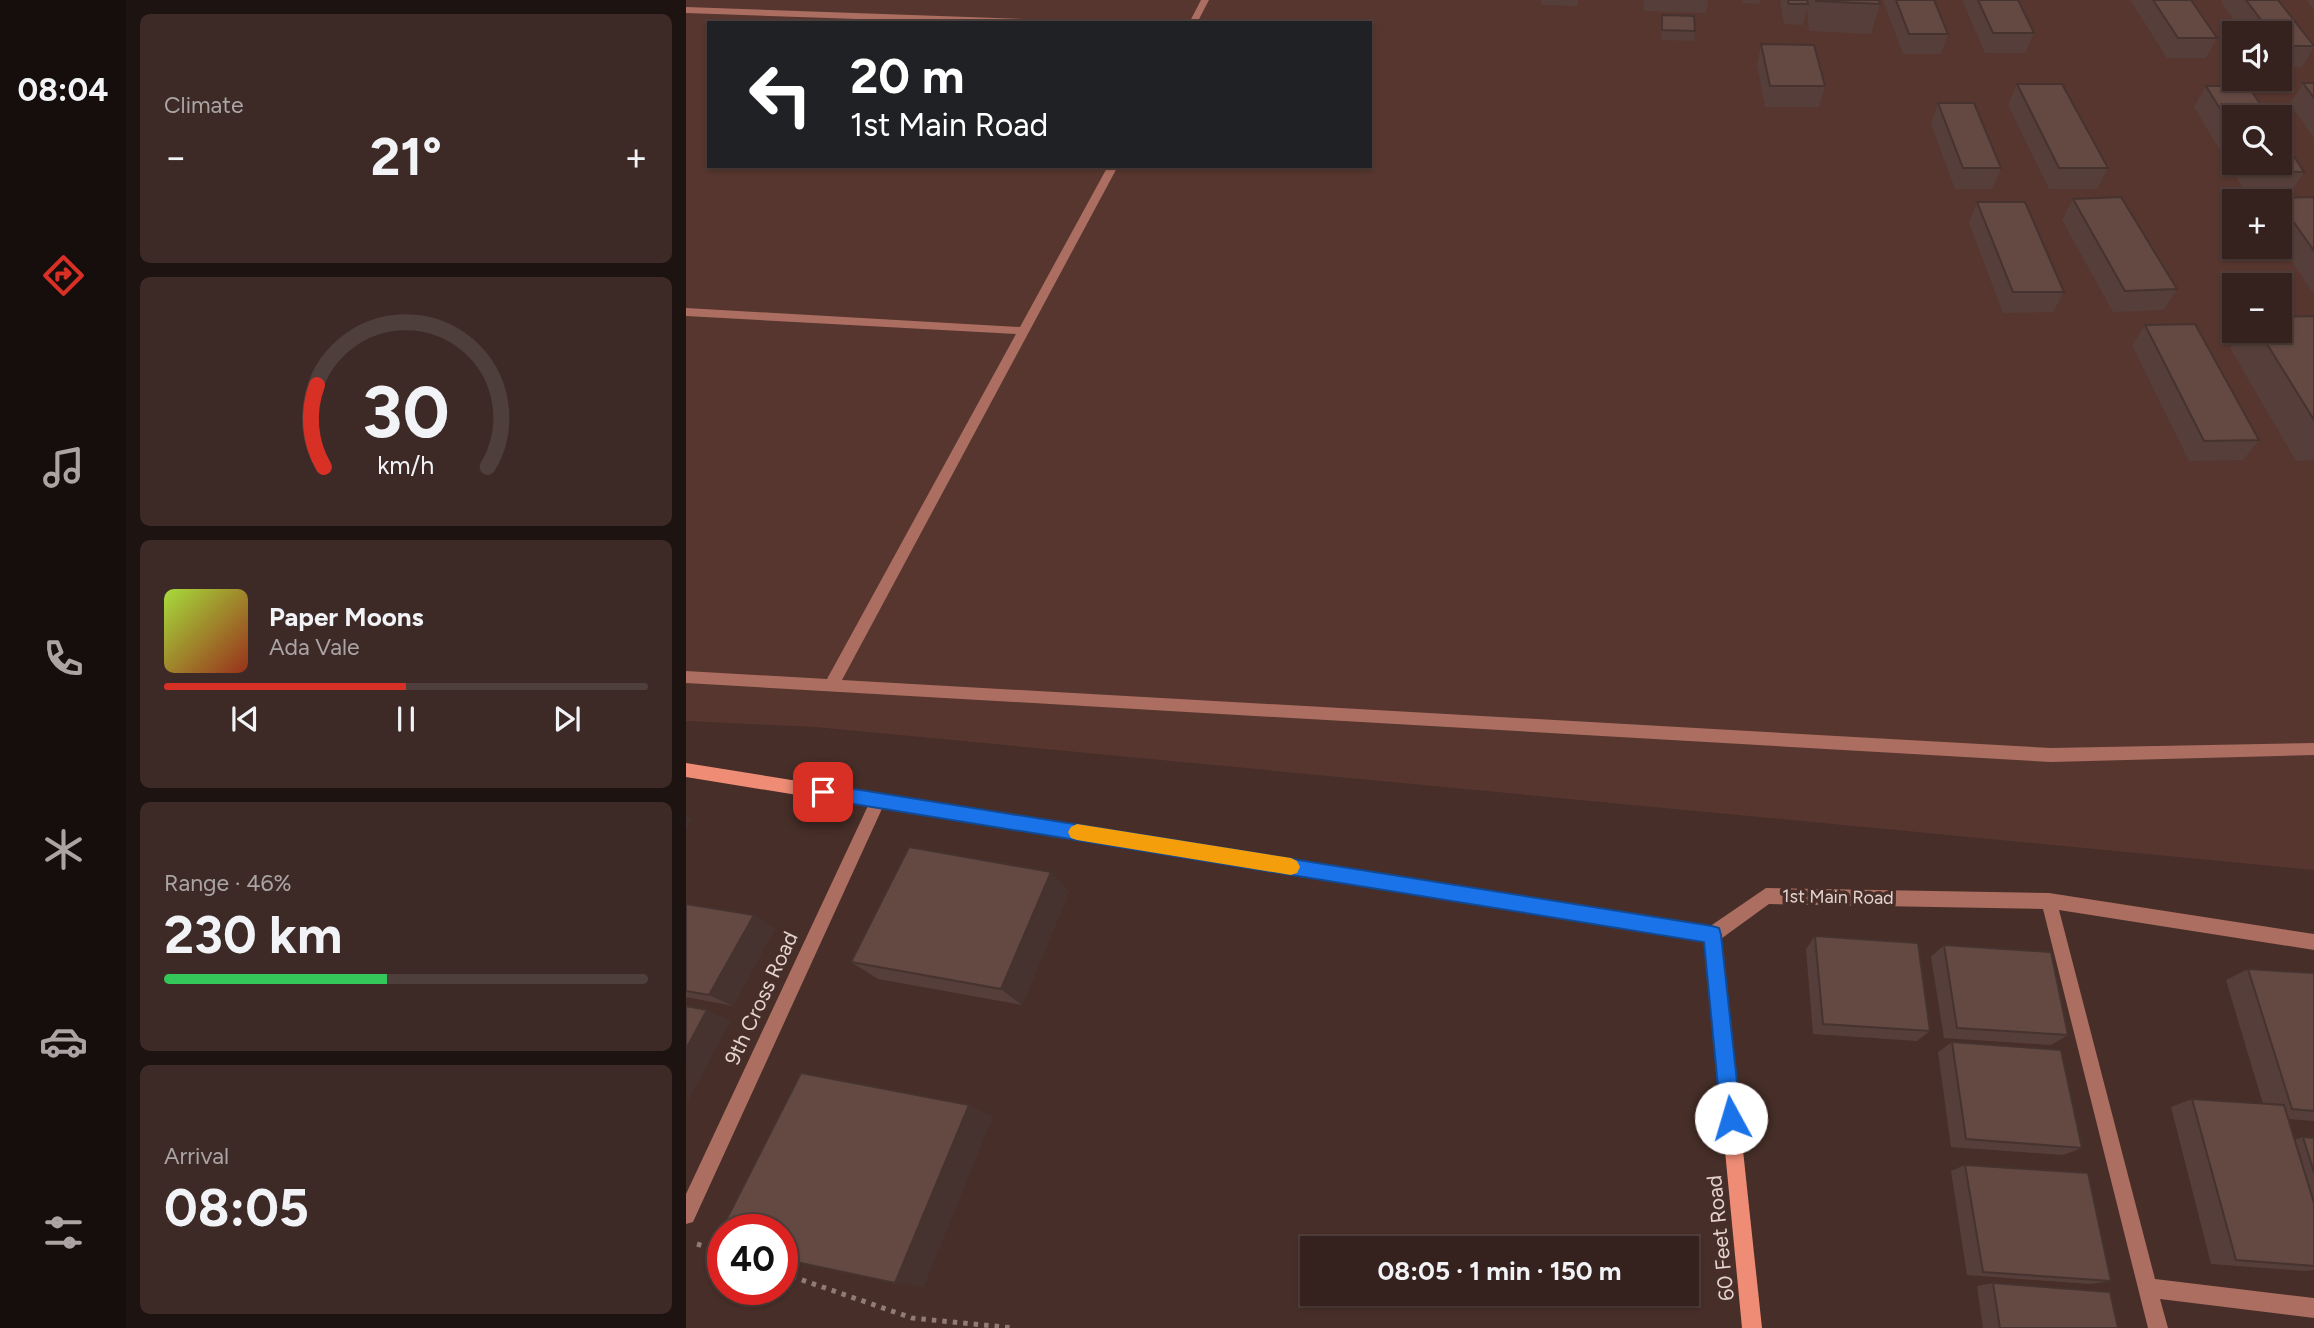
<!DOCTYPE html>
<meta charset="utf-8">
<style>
:root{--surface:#35221e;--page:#3d2a27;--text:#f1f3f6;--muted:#aaa4a4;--line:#4f3f3c;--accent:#d93025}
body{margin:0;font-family:Figtree,sans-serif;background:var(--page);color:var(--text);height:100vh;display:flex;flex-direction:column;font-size:26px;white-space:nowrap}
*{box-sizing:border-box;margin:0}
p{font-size:23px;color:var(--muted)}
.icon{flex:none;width:38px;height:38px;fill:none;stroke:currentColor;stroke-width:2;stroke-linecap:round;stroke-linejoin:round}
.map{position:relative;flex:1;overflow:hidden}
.panel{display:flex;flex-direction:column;gap:14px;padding:14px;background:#1d1310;width:560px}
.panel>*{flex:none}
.hud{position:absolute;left:21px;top:21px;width:665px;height:147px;border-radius:0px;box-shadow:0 2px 5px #0004,0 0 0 2px var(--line);background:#202124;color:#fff;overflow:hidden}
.buttons{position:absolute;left:1536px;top:21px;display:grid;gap:14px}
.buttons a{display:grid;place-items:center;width:70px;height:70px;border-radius:0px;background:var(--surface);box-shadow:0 2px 5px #0004,0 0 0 2px var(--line);font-size:35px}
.speed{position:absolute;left:21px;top:1214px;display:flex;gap:14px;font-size:35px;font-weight:700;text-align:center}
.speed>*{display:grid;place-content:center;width:91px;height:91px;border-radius:50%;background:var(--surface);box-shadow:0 2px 5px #0004,0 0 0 2px var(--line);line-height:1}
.speed .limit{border:10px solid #d22;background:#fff;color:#111}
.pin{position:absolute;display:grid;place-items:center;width:60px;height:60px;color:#fff;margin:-30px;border-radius:14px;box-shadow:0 4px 10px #0006}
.me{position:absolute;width:77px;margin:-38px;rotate:354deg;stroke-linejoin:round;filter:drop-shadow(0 0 5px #0008)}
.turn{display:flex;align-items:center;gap:24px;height:147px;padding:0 28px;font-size:32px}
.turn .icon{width:91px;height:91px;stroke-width:2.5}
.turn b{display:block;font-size:49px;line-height:60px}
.big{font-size:52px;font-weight:700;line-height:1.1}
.panel .tile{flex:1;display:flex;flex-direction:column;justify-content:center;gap:10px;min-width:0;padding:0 24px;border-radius:10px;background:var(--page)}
.panel .dial{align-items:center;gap:0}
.dial svg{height:182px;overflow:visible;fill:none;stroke:var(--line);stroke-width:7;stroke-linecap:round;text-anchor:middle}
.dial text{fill:var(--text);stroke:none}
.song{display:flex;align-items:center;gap:21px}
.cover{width:84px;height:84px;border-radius:10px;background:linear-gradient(135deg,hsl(80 70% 55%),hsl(10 70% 35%))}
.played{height:7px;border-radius:4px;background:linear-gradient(90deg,var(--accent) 50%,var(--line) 50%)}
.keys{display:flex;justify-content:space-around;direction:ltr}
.heat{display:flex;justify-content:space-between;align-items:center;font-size:38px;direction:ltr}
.charge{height:10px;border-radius:5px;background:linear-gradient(90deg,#34c759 46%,var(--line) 0)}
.trip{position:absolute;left:614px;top:1236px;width:399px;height:70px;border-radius:0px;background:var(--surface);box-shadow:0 2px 5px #0004,0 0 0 2px var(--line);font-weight:700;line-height:70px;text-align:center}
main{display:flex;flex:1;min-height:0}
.menu{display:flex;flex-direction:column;width:126px;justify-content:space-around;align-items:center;background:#150e0c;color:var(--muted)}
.menu .icon{width:49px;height:49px}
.menu .selected{color:var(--accent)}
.menu b{font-size:32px;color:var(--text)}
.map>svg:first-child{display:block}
</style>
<main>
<nav class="menu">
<b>08:04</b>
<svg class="icon selected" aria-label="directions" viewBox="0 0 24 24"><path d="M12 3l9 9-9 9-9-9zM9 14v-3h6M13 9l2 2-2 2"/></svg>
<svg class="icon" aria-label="music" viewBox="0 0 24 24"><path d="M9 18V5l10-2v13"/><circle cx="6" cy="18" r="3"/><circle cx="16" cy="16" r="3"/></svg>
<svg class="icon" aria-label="phone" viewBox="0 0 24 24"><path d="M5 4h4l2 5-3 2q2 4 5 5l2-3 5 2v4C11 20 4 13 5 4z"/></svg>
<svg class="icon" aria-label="climate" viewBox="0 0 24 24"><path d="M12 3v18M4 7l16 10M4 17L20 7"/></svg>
<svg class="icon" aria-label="car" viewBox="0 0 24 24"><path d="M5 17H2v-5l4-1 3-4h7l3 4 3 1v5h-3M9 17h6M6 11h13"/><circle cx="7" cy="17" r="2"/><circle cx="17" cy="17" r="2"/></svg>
<svg class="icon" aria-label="filters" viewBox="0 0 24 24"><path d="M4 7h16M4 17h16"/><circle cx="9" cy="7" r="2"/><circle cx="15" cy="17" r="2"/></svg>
</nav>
<section class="panel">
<div class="tile"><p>Climate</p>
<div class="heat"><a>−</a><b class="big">21°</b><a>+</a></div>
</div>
<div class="tile dial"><svg viewBox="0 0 100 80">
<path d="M14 69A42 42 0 1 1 86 69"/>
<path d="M14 69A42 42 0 0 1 11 33" stroke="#d93025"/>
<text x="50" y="56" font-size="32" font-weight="700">30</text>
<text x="50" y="72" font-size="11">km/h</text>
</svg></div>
<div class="tile">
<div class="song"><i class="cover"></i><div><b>Paper Moons</b><p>Ada Vale</p></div></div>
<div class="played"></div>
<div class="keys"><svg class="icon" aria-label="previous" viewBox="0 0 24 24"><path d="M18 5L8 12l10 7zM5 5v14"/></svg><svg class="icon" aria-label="pause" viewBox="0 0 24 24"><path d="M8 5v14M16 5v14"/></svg><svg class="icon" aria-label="next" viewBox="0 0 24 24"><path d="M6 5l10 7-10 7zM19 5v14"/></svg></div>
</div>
<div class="tile"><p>Range · 46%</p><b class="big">230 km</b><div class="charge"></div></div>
<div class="tile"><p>Arrival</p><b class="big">08:05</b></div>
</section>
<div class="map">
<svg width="1628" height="1328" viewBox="0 0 1628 1328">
<rect width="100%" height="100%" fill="#472e28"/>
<path fill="#56362f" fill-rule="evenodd" d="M0,0H1628V870L129,727L0,721ZM23,23H684V166H23ZM1549,33H1594V79H1549ZM1549,117H1594V163H1549ZM1549,201H1594V247H1549ZM1549,285H1594V331H1549Z"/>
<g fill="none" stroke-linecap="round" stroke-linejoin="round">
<path stroke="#907b76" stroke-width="5" stroke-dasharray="4.5 6" stroke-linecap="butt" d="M11,1244L37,1252
M96,1273L226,1318L328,1328"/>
<path fill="#ac6e60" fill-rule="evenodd" d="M515,0H523L511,23H503Z
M0,7L368,20L372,23H288L0,13Z
M422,166H432L156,680L1365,748L1628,743V755L1365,762L0,683V671L141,679L330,334L0,316V308L334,327Z"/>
<path fill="#ac6e60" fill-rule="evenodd" d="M192,793L197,795L200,800L7,1222L0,1224V1194L187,795Z
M1080,888L1363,893L1628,934V950L1373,910L1469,1279L1628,1298V1318L1474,1299L1482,1328H1462L1357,909L1083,904L1032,941L1026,943L1020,941L1018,935L1020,929Z"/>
<path fill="#ee8c76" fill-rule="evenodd" d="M0,763L1032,929L1034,935L1076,1328H1056L1019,942L0,777Z"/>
</g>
<path fill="#563f3a" d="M855,0H892V6L855,5Z
M958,0H1022L1020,13L958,11Z
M1057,0H1075L1074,4L1057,3Z
M1094,0H1193L1194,4L1185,34L1123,31L1121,8L1117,25L1098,24Z
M1197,0H1248L1262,34L1255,54H1217Z
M1276,0H1332L1348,33L1339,53H1299Z
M1444,0H1505L1531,38L1520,58H1481Z
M1536,0H1592L1628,45V47L1616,67H1594V33H1558L1535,2Z
M1621,0H1628V10L1621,1Z
M976,15L1009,31L1008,41L975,40Z
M1075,44L1139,86L1133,107H1079L1071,65Z
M1617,83H1628V138L1604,104Z
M1331,84L1422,168L1411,189H1363L1322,105Z
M1520,86L1549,117V163H1594L1618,172L1604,193L1559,192L1508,107Z
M1252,103L1315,168L1306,189H1269L1245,124Z
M1628,197V294L1594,244V201H1589L1591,198Z
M1387,199L1491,289L1478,310L1427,312L1376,220Z
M1291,202L1378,292L1367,312L1317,313L1283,223Z
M1628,316V460L1610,461L1544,348L1556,331H1594Z
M1459,325L1573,440L1557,460L1503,461L1446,345Z
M365,872L383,892L336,1005L192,979L165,962Z
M0,904L89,928L47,1006L0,997Z
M1129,936L1244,1031L1231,1041L1127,1034L1120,949Z
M1258,945L1382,1035L1365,1045L1258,1038L1245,957Z
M1562,969L1628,973V1121L1602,1119L1608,1140L1617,1137L1628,1138V1270L1620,1271L1525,1264L1485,1107L1506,1099L1577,1104L1540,980Z
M1266,1042L1396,1148L1377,1155L1265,1147L1252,1052Z
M1279,1165L1425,1281L1404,1284L1281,1275L1265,1171Z
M1307,1283L1432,1328H1297L1291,1286Z"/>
<path fill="#46332f" d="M0,815L6,819L0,830Z
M365,872L383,892L336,1005L315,989Z
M68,915L89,928L47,1006L23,995Z
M21,1010L45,1021L1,1103L0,1049Z
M283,1105L307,1117L238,1287L209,1283Z"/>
<path fill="#644943" stroke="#46332f" stroke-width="2" d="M1102,0H1121L1122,4H1103Z
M1130,0H1193L1194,4L1130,1Z
M1210,0H1248L1262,34H1223Z
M1292,0H1332L1348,33H1307Z
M1467,0H1505L1531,38H1492Z
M1560,0H1592L1628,46H1595L1594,33H1585Z
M976,15L1008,16L1009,31L976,30Z
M1075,44L1128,45L1139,86H1084Z
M1617,83H1628V98Z
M1331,84H1376L1422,168H1373Z
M1520,86H1562L1583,117H1549V133Z
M1252,103H1288L1315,168H1277Z
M1594,135L1618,172L1572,171L1567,163H1594Z
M1435,197L1491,289L1439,291L1387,199Z
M1628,197V251L1591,198Z
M1291,202H1339L1378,292H1327Z
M1628,316V420L1573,331H1594V317Z
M1509,324L1573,440L1518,441L1459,325Z
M223,847L365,872L315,989L165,962Z
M0,904L68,915L23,995L0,991Z
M1129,936L1232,943L1244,1031L1137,1024Z
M1258,945L1365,952L1382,1035L1271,1028Z
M1562,969L1628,973V1111L1606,1109Z
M0,1006L21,1010L0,1049Z
M1266,1042L1375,1050L1396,1148L1280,1139Z
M115,1073L283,1105L209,1283L96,1259V1230H37V1246L28,1244Z
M1506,1099L1598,1105L1628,1203V1266L1550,1260Z
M1617,1137L1628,1138V1173Z
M1279,1165L1402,1173L1425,1281L1297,1272Z
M1307,1283L1424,1292L1432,1328H1314Z"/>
<path fill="#1a73e8" stroke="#114b97" stroke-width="2" d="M137,784L1026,926L1033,928L1035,935L1055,1118L1052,1125L1045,1128L1038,1125L1035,1118L1018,942L137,799L131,797L129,792L131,786Z"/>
<path fill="#f59e0b" d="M391,824L605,858L611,861L614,867L611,873L605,875L391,840L385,838L382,832L385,827Z"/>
<g text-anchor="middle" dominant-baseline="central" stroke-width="7" stroke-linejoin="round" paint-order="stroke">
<g font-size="18" fill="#e4d3cf" stroke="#472e28">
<text transform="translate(1152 897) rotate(1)">1st Main Road</text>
</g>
<g font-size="21" fill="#e4d3cf" stroke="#472e28">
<text transform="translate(75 998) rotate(-65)">9th Cross Road</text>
<text transform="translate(1034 1238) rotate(-96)">60 Feet Road</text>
</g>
</g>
</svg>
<div class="buttons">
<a><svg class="icon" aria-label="sound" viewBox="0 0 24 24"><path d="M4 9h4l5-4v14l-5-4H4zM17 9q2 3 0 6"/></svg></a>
<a><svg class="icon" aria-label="search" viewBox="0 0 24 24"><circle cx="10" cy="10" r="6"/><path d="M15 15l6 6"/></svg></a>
<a>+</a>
<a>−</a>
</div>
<div class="speed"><div class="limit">40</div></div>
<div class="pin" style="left:137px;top:792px;background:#d93025"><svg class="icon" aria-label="arrive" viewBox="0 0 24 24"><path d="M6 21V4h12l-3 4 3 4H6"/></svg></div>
<svg class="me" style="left:1045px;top:1118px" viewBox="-20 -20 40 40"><circle r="19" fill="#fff"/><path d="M0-13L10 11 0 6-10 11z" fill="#1a73e8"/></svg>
<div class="trip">08:05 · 1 min · 150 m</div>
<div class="hud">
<div class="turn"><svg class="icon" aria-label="left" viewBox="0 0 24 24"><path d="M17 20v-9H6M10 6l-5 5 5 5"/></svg><div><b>20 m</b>1st Main Road</div></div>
</div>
</div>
</main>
